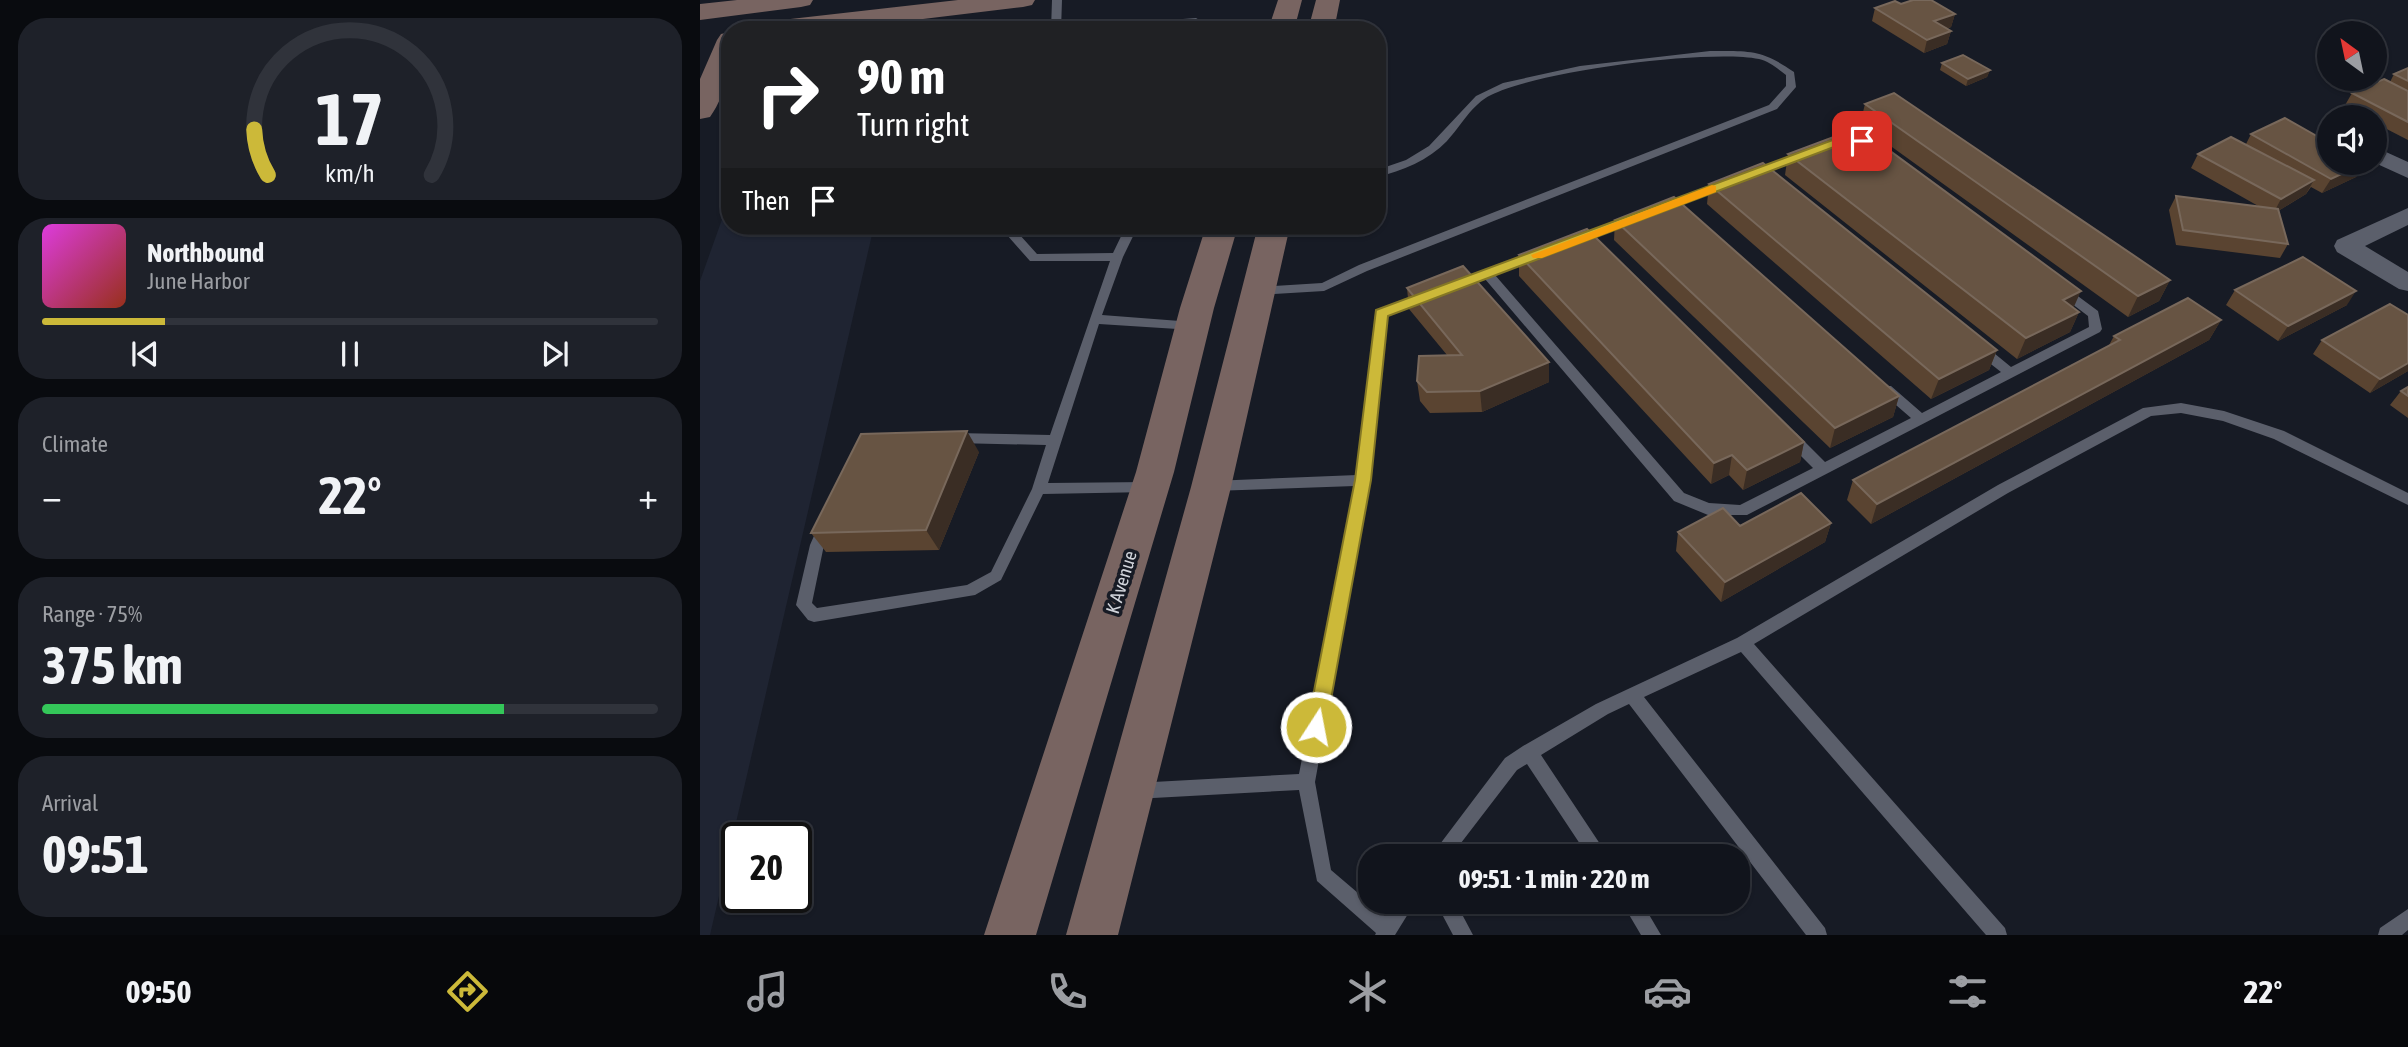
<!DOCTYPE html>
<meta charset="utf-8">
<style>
:root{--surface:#11141c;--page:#1e2129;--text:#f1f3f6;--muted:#9c9ea3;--line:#30333b;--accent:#ccb939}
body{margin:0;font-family:"Asap Condensed",sans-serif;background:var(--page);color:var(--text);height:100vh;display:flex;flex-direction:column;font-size:26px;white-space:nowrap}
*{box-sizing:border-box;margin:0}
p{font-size:23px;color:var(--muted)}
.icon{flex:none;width:38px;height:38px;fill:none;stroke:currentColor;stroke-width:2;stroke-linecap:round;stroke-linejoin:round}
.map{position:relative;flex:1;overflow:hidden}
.sheet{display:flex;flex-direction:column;gap:18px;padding:18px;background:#090b0f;width:700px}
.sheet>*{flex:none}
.banner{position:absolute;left:21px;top:21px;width:665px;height:214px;border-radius:28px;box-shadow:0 2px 5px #0004,0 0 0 2px var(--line);background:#202124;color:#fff;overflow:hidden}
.needle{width:46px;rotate:327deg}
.buttons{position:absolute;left:1617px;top:21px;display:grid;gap:14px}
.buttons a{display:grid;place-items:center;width:70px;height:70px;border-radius:50%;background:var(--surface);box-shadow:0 2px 5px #0004,0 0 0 2px var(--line);font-size:35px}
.speed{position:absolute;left:21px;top:822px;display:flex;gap:14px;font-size:35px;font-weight:700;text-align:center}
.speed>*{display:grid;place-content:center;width:91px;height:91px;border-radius:50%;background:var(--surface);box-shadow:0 2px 5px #0004,0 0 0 2px var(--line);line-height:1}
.speed .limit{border:4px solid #111;border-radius:10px;background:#fff;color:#111}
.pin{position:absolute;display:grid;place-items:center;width:60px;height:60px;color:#fff;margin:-30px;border-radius:14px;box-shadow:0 4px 10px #0006}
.me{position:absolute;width:77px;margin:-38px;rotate:11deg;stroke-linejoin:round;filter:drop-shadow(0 0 5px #0008)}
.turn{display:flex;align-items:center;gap:24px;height:147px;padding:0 21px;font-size:32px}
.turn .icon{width:91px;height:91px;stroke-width:2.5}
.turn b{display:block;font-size:49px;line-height:60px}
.then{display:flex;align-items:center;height:66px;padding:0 21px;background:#0003;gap:14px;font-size:26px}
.big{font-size:52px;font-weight:700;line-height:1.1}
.sheet .tile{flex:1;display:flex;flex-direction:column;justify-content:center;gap:10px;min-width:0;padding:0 24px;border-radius:28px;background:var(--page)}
.sheet .dial{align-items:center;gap:0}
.dial svg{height:182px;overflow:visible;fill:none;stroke:var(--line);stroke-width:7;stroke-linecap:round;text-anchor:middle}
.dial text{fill:var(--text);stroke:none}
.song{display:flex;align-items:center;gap:21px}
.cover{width:84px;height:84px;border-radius:10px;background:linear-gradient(135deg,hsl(300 70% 55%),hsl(10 70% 35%))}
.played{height:7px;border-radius:4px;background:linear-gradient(90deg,var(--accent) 20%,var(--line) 20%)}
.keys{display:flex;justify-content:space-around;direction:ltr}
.heat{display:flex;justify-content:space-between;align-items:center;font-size:38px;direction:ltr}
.charge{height:10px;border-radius:5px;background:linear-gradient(90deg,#34c759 75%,var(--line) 0)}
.trip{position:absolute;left:658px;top:844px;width:392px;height:70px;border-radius:28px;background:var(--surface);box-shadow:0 2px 5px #0004,0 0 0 2px var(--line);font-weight:700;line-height:70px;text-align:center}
.tab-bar{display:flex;height:112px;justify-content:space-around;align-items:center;background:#07080b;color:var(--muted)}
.tab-bar .icon{width:49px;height:49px}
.tab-bar .current{color:var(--accent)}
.tab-bar b{font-size:32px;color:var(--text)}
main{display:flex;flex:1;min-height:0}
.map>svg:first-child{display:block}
</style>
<main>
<section class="sheet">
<div class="tile dial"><svg viewBox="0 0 100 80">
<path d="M14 69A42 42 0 1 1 86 69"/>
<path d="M14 69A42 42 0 0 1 8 49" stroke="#ccb939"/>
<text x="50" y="56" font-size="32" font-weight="700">17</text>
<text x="50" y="72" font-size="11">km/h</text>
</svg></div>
<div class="tile">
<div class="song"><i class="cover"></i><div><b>Northbound</b><p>June Harbor</p></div></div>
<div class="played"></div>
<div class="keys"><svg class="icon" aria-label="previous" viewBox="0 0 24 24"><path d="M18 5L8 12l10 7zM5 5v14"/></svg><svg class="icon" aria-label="pause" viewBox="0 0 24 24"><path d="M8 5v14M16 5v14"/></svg><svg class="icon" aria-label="next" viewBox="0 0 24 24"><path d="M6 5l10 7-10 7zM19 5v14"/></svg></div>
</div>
<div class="tile"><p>Climate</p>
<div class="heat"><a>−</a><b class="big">22°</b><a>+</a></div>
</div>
<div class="tile"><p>Range · 75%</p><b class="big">375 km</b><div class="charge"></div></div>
<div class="tile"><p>Arrival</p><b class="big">09:51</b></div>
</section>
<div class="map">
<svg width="1708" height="935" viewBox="0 0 1708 935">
<rect width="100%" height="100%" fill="#171b25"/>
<path fill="#1f2432" d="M30,197V226H174L10,935H0V281Z"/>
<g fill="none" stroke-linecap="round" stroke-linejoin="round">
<path fill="#5b5f6b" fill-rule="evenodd" d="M352,0H362L361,30H351Z
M496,18L501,21L500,30H490L491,24L417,30H372L377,27Z
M1010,51C1049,51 1061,49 1094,72L1096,87L1077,109L667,271L624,291L559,295L553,291L559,287L622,283L659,265L1069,105L1086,86V75C1078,69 1069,61 1059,59C1006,49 839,71 791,95C772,104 761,126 747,141C729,160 702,171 677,177V170L706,160L729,146L776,96L803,83L880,66Z
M1143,137L1163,139L1181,151L1176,154C1169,151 1162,145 1154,144C1143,141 1134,150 1125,144Z
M1105,151L1109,152V156L1056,176H1048L1047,174Z
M1026,180L1031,183L1030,185L967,209L963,210L957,207Z
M931,216L935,217V221L879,244H871L869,241Z
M309,226H321L319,234L337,254L413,253L426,226H438L423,257L402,315L493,322L499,326L493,330L399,324L348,483L449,482L454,483L456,487L454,491L449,492L343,494L301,580L275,595L114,622L108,620L96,605L110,545L120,522H130L132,526L124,545L112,603L117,608L267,585L291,572L332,489L346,445L255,443L248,438L255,433L350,435L410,261H330L307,235Z
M836,251L842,255L840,258L795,275L984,493L1009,503L1040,505L1113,468L1086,441L1084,437L1086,433H1096L1125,462L1211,418L1181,392L1179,389L1181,386H1191L1222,413L1301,372L1273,350L1272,347L1273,344H1283L1311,367L1389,327L1388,316L1359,294L1357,291L1359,288H1367L1398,311L1402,329L1400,332L1047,515H1008L974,501L785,279L757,289L751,285L753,282Z
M725,293L729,294L731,297L729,300L687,316L670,480L615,782L631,870L685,916L696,901H716L695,935H675L676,933L617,881L599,790L435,799L429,797L426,791L429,785L435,783L599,774L655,486L512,491L507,490L505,486L507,482L512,481L657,475L675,314L677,311Z
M1481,403L1524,411L1584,431L1708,493V505L1574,439L1523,421L1481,413L1451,416L1308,493L1054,644L1305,928L1307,935H1286L1041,652L944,697L1125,928L1127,935H1106L929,704L908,714L841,755L908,856H888L827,764L817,770L751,856H731L805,758L823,746L896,704L1037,638L1298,485L1443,408Z
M735,901H755L773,935H753Z
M921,901H941L961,935H941Z
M1708,909V930L1702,935H1678L1680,928Z"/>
<path fill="#5b5f6b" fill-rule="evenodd" d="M1675,147L1708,162V178L1675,163Z
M1708,208V225L1665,246L1708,272V291L1699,289L1637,252L1634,246L1637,240Z"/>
<path fill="#786461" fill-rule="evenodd" d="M37,0H113L110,5L101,7L0,20V4Z
M258,0H335L332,5L323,7L132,30H51L55,25L64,22Z
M578,0H602L594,30H568Z
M616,0H640L634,30H608Z
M30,32C30,64 29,90 10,117L0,119V79L17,40L21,34Z
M506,226H538L514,308L474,472L336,935H284L436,472L480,308Z
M558,226H590L531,487L418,935H366L491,487Z"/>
</g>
<path fill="#5a4431" d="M1175,8L1255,14L1251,27L1247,29L1251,31L1247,44L1224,53L1172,21Z
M1242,63L1290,70L1287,77L1266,86L1240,70Z
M1708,68V140L1675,123V117H1665L1644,107L1652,93L1690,82L1694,74Z
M1165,104L1470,280L1459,301L1428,317L1160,124Z
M1551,134L1665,163L1656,177L1622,193L1611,187L1606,194L1578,211L1588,244L1580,258L1476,245L1469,210L1476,196L1560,207L1491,168L1498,154L1546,144Z
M1088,154L1373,307L1379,312L1370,332L1317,359L1085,175Z
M1009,184L1297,350L1289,370L1231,399L1007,204Z
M915,220L1199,396L1193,417L1130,448L914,240Z
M819,255L1104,442L1100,462L1043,490L1029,475L1011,484L819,276Z
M707,288L849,362V382L782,412L730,413L720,401L717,381L747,355L709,309Z
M1535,290L1647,305L1578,341L1526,305Z
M1708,315V371L1670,393L1613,354L1622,340Z
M1521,320L1509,340L1171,524L1147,500L1153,480L1408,347L1414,336Z
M1708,387V418L1690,405L1701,391Z
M279,452L239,550L126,552L111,533Z
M1131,523L1125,542L1021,602L976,551L978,532L1040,526Z"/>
<path fill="#3a2d24" d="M1255,14L1251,27L1231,35L1234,21Z
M1251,31L1247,44L1224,53L1227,40Z
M1290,70L1287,77L1266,86L1268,79Z
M1665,163L1656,177L1622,193L1631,179Z
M1614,180L1606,194L1573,214L1581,199Z
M1470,280L1459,301L1428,317L1438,296Z
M1381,291L1372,311L1363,300Z
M1656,291L1647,305L1578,341L1588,326Z
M1379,312L1370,332L1317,359L1326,338Z
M1521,320L1509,340L1171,524L1177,504Z
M1297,350L1289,370L1231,399L1239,379Z
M849,362V382L782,412L780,391Z
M1708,363V371L1670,393L1680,379Z
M1199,396L1193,417L1130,448L1135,428Z
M267,431L279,452L239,550L226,530Z
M1104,442L1100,462L1043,490L1047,470Z
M1032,455L1029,475L1011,484L1014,463Z
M1131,523L1125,542L1021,602L1025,582Z"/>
<path fill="#675443" stroke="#78685b" stroke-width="2" d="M1213,0H1231L1255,14L1234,21L1251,31L1227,40L1175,8L1195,1L1201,4Z
M478,26V30H437Z
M1263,55L1290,70L1268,79L1242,63Z
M1708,68V81L1694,74Z
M1684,79L1708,91V122L1652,93Z
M1194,93L1470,280L1438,296L1165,104Z
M1585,118L1629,143V163H1665L1631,179L1551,134Z
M1142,134L1155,144L1171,137L1381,291L1363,300L1379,312L1326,338L1088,154Z
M1531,137L1614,180L1581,199L1498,154Z
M1063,163L1297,350L1239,379L1009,184Z
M1476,196L1578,209L1588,244L1483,230Z
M974,197L1199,396L1135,428L915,220Z
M887,229L1104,442L1047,470L1032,455L1014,463L819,255Z
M1603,257L1656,291L1588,326L1535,290Z
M763,266L849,362L780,391L727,392L717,381L719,356L762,355L707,288Z
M1488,298L1521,320L1177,504L1153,480L1420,340L1414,336Z
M1690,304L1708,315V363L1680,379L1622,340Z
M1708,387V396L1701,391Z
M267,431L226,530L111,533L161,434Z
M1101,493L1131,523L1025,582L978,532L1023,508L1040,526Z"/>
<path fill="#ccb939" stroke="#857825" stroke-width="2" d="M1146,135L1168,141L1162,145L1147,142L688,316L671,480L626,727L623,733L616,735L610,733L607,727L655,480L676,310Z"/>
<path fill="#f59e0b" d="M1012,185L1016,186V192L842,258H833L831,255Z"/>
<g text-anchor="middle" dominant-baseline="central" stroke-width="7" stroke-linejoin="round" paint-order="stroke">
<g font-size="19" fill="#d2d5dc" stroke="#171b25">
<text transform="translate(421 582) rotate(-73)">K Avenue</text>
</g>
</g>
</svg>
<div class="buttons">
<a><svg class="needle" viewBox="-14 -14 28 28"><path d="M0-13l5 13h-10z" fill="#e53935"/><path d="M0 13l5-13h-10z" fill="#9c9ea3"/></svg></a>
<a><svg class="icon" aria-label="sound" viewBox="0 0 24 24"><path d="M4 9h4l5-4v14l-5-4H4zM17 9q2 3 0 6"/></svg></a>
</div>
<div class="speed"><div class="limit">20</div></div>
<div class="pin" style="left:1162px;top:141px;background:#d93025"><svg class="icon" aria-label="arrive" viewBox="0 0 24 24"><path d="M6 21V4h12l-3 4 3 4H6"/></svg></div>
<svg class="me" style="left:616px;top:727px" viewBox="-20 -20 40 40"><circle r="17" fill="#ccb939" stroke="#fff" stroke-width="3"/><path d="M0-11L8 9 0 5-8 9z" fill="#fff"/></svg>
<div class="trip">09:51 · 1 min · 220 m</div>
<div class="banner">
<div class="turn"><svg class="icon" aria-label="right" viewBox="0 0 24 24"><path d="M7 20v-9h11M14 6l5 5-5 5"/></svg><div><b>90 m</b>Turn right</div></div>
<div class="then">Then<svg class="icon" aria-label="arrive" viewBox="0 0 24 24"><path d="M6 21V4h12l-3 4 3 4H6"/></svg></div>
</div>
</div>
</main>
<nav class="tab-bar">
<b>09:50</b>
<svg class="icon current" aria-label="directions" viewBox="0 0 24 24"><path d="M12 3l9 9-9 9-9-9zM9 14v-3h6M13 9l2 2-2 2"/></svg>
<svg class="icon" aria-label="music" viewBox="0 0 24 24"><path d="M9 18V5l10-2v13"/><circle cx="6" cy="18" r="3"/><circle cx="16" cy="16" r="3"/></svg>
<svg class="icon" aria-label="phone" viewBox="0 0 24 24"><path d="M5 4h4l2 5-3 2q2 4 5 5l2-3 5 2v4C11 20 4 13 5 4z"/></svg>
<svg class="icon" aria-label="climate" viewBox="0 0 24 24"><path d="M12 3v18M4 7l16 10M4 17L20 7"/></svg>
<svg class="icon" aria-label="car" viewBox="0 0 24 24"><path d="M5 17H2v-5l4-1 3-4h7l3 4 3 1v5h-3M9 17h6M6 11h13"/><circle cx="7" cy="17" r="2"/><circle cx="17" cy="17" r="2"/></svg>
<svg class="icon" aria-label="filters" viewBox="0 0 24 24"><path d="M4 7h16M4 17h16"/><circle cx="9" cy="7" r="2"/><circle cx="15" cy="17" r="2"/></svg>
<b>22°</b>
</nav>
